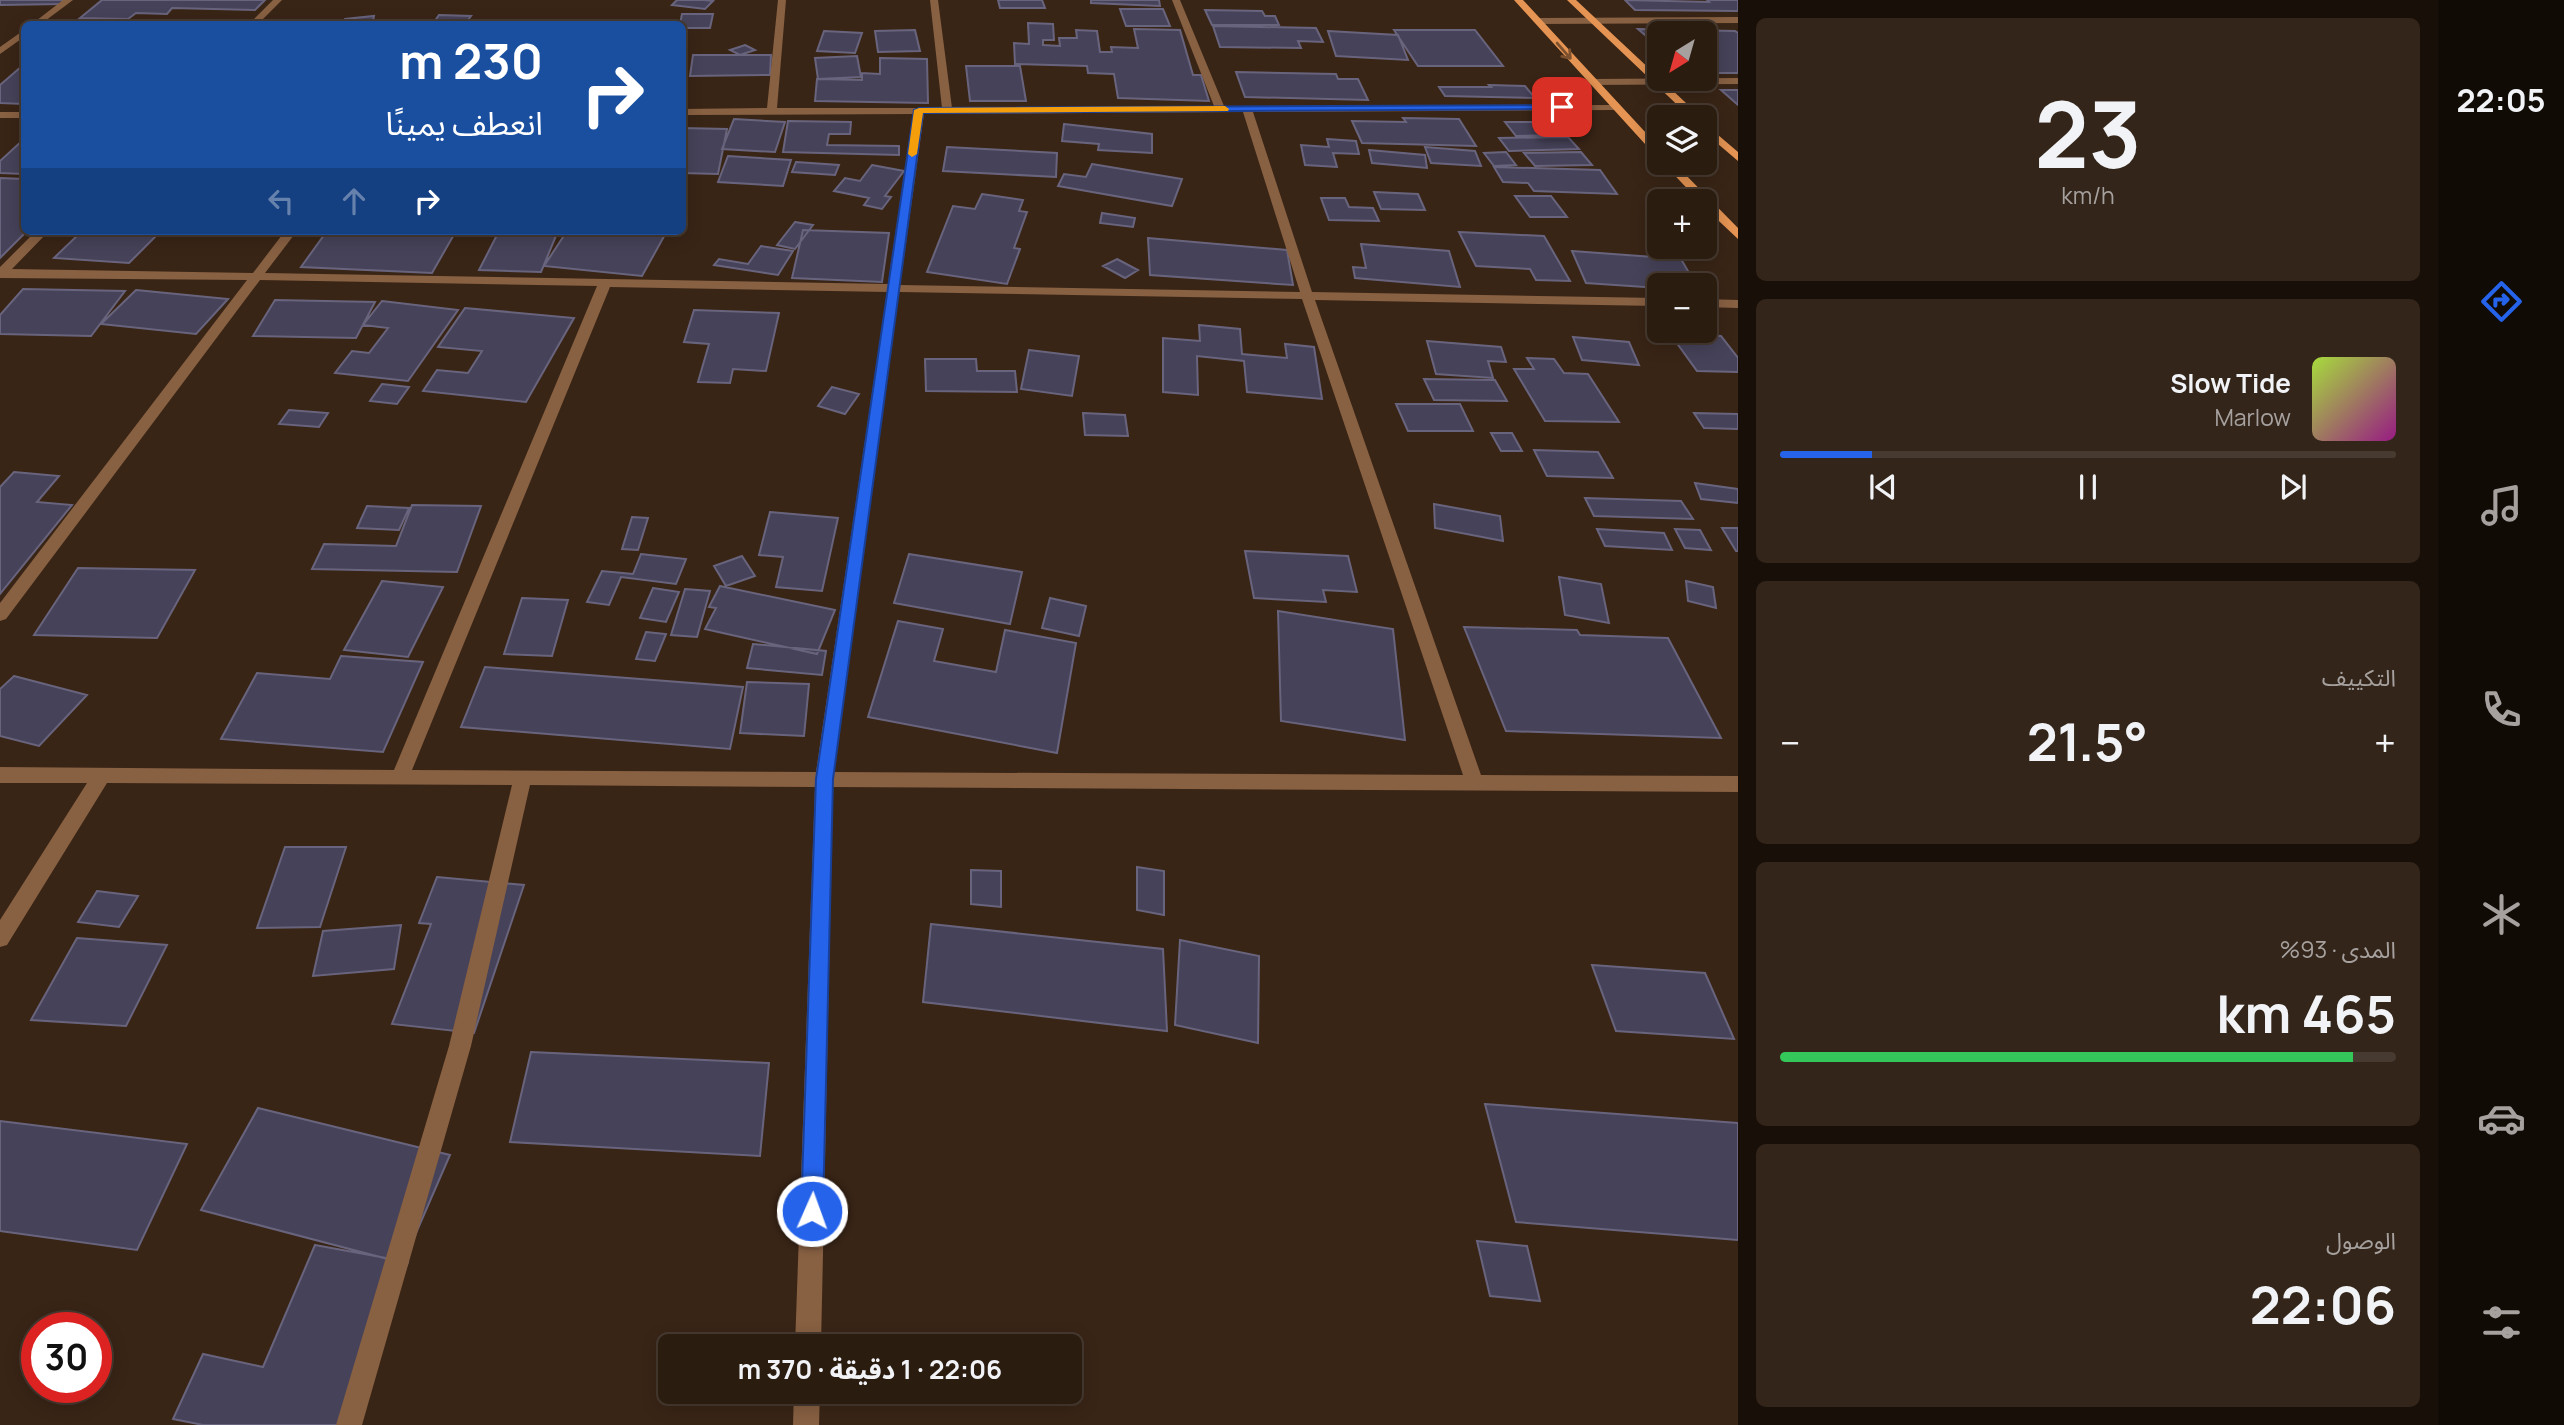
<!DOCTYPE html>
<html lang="ar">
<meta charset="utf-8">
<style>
:root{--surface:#2b1c10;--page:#332519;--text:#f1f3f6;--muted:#a6a19f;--line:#473a30;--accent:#2563eb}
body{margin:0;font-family:Manrope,"Noto Sans Arabic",sans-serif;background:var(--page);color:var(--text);direction:rtl;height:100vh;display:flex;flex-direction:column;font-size:26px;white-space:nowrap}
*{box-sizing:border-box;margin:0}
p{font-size:23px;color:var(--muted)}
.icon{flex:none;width:38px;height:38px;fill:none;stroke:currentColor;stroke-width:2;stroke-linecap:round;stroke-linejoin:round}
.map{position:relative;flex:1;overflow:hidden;direction:ltr}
.sheet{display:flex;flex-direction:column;gap:18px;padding:18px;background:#180f09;width:700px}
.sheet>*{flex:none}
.top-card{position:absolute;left:21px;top:21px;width:665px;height:214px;border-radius:10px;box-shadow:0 4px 18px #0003,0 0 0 2px var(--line);direction:rtl;background:#1a4fa0;color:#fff;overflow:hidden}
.needle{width:46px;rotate:217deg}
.fabs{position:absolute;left:1647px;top:21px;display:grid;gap:14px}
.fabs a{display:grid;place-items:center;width:70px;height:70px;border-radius:10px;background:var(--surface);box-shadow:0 4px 18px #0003,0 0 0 2px var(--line);font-size:35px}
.speed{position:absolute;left:21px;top:1312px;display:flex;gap:14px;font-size:35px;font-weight:700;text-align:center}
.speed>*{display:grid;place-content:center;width:91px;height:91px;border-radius:50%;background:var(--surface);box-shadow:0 4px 18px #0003,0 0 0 2px var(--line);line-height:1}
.speed .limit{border:10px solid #d22;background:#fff;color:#111}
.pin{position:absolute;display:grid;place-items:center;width:60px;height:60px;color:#fff;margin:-30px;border-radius:14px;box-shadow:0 4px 10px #0006}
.me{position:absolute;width:77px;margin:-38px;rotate:2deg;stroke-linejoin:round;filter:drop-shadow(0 0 5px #0008)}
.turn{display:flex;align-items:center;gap:24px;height:147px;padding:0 28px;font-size:32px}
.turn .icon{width:91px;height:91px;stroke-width:2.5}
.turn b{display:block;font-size:49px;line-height:60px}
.lanes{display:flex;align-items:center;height:66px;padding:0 28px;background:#0003;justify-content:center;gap:35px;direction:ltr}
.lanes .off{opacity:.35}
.big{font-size:52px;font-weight:700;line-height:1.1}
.sheet .widget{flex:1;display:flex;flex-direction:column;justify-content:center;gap:10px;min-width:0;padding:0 24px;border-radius:10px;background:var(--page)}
.sheet .dial{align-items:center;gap:0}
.dial b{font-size:91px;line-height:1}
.song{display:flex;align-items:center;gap:21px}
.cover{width:84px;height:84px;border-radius:10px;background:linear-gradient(135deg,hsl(80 70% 55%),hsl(310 70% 35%))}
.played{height:7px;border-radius:4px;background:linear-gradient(90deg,var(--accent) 15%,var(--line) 15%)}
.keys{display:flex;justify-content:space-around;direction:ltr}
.heat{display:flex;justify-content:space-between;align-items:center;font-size:38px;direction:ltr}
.charge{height:10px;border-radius:5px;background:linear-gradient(90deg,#34c759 93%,var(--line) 0)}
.trip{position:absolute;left:658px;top:1334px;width:424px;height:70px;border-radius:10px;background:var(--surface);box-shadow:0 4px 18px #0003,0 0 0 2px var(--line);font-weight:700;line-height:70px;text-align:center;direction:rtl}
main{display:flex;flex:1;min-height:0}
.tabs{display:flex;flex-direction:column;width:126px;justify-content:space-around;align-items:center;background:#110b06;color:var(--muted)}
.tabs .icon{width:49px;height:49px}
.tabs .selected{color:var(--accent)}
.tabs b{font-size:32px;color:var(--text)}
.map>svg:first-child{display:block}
</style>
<main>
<nav class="tabs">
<b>22:05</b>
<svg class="icon selected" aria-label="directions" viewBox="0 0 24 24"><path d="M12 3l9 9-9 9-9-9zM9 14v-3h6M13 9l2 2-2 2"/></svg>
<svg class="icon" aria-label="music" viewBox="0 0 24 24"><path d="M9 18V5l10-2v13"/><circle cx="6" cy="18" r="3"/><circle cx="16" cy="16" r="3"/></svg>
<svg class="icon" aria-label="phone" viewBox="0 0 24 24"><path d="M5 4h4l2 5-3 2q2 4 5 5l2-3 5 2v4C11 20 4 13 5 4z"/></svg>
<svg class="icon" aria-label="climate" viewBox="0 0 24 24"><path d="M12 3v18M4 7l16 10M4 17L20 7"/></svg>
<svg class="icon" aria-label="car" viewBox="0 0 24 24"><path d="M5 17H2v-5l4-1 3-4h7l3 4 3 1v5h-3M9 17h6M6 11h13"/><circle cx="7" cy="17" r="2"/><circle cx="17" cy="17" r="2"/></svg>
<svg class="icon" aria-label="filters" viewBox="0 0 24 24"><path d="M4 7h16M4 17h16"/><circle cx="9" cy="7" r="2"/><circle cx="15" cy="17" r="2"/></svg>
</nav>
<section class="sheet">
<div class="widget dial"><b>23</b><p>km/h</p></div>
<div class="widget">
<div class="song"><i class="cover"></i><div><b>Slow Tide</b><p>Marlow</p></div></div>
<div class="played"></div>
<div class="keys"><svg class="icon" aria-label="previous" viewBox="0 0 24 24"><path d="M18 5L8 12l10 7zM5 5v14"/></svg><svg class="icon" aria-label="pause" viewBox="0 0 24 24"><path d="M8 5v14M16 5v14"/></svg><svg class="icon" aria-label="next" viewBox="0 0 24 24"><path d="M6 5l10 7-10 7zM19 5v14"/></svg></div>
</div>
<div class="widget"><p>التكييف</p>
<div class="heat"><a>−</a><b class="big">21.5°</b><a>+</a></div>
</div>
<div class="widget"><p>المدى · 93%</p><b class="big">465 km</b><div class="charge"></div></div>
<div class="widget"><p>الوصول</p><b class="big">22:06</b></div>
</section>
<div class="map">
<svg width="1738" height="1425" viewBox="0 0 1738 1425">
<rect width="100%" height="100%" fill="#392516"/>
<path fill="#464259" stroke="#69647d" stroke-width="2" d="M0,0H66L62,4L0,5Z
M102,0H265L255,10L172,8L167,14L136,13L128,19L80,18Z
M677,0H704L713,1L705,9L672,5Z
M998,0H1042L1045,8H1000Z
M1091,0H1159L1160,6L1091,3Z
M1625,0L1709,2L1707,0H1738V11L1635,10Z
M1120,9H1163L1170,26H1126Z
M1205,10L1262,11L1265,16H1275L1279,25H1212Z
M682,14H713L710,28H682L680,24Z
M439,15L471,16L465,24H443L445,22H434Z
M374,16L373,21L344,23L345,19Z
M291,20H342L339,24H287Z
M1028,23L1053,24L1054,40H1043V45L1060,46L1059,38H1077L1076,30L1097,31L1100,52H1112L1111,47L1138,48L1134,29L1180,30L1193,75H1201L1209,101L1118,98L1114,74L1088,73L1087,66L1015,64L1014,43L1029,44Z
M1213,26L1316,28L1323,42L1298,41L1301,48L1220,47Z
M1638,29L1735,31L1738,33V73H1704V33H1659V47Z
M915,30L920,51L878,52L875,31Z
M1394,30H1475L1503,66H1418Z
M824,31L862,33L855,53L817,51Z
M1328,31L1398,35L1408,60L1336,56Z
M745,45L755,50L740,55L730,50Z
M693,55H771L770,75L690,76Z
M857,56L861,77L818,79L815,58Z
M880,58L927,59L928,103L815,101L817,79L862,80V73L880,74Z
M22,66H24V104L0,103V85Z
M966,66H1020L1026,101H970Z
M1236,72L1336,74L1338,79H1358L1368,100L1245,97Z
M1489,85L1525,86L1535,98L1445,96L1439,87H1491Z
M1721,90H1738V105Z
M1403,118L1459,119L1476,146L1362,143L1352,121L1406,122Z
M734,119L785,122L775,152L722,149Z
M788,121L851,122L850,134H829L827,145L899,146V155L783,152Z
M1505,122H1555L1567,135L1516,136Z
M1064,124L1152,134V153L1098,150L1099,144L1062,141Z
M682,128L727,129L718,174L682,173Z
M1568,137L1579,149L1509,151L1499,138Z
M24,139V174L0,173V161Z
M1327,139L1356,141L1359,154L1333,153L1337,167L1305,165L1301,145L1329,147Z
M947,147L1057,153L1056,177L943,171Z
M1425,147L1475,151L1481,166L1431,163Z
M1369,150L1425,155L1427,168L1372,163Z
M1506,152L1516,165L1494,166L1484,153Z
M1581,152L1592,165L1535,166L1524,153Z
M728,156L791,160L783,186L718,182Z
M796,162L839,165L835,175L792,172Z
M1092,164L1182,179L1172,206L1058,186L1064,174L1086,177Z
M872,165L904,171L885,196L891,197L882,209L864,205L869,198L834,191L845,178L860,181Z
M1494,167L1600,170L1617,194L1534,191L1528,183L1503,182Z
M0,178L24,179V231H27L0,258Z
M1374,192L1418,194L1425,210L1381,209Z
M982,194L1023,200L1019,211L1027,212L1014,248L1020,249L1007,284L927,272L953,206L975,209Z
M1515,196H1551L1567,217H1530Z
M1321,198H1345L1349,207L1373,208L1379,221L1329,220Z
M1102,213L1135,218L1133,227L1100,223Z
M795,222L813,225L795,249L777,245Z
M803,230L889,233L882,282L792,278Z
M82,231H161L129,263L54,258Z
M327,231H456L432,273L301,267Z
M495,231H558L541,272L479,270L497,235H494Z
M567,231H667L642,276L544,266Z
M1459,232L1544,236L1570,281L1536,280L1530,269L1476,266Z
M1148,238L1287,250L1293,285L1150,275Z
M1361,244L1449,251L1460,287L1355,278L1353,267L1366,268Z
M761,246L793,251L778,275L714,265L719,259L748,264Z
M1572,251L1681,259L1696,285H1659V288L1586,283Z
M1117,259L1138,270L1125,278L1103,266Z
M23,289L125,291L91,336L0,334V315Z
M136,290L228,299L196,334L101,324Z
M275,300L375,302L356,338L253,336Z
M382,301L458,310L408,381L335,373L352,351L369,353L388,328L363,325Z
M465,308L574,318L526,402L423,391L437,370L468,373L482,351L438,347Z
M694,310L779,313L766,371L733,369L730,383L698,382L709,344L684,342Z
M1199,325L1240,329L1242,354L1287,358L1285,344L1314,347L1322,399L1247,392L1244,361L1197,356L1198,395L1163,392V338L1200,341Z
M1671,335L1721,336L1738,358V372L1697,371Z
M1573,337L1629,342L1639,365L1582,360Z
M1427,341L1501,347L1506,362L1488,361L1493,378L1436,374Z
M1029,350L1079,356L1072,396L1021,389Z
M1527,358L1554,359L1564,373L1588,374L1619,422L1545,421L1514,369H1534Z
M925,359H976L977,371H1015L1017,392L926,391Z
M1424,379L1495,380L1507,401L1434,400Z
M382,384L409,387L397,404L370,401Z
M832,387L859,394L845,414L818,406Z
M1396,404H1460L1473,431H1408Z
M289,410L328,413L319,427L279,424Z
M1083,413L1125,415L1128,436L1085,435Z
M1694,413L1738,414V429L1704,428Z
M1491,433H1512L1522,451H1501Z
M1534,450L1598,452L1613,478L1547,476Z
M14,472L59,476L37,502L72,505L0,594V487Z
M1695,483L1738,489V503L1701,499Z
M1585,498L1681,501L1693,519L1594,516Z
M1434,504L1500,516L1503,541L1435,528Z
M412,505L481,506L457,572L312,569L324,544L396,546Z
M367,506L409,508L399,530L357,528Z
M770,512L838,518L822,591L776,587L783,557L759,555Z
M632,517L648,518L638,550L622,549Z
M1722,528H1738V551H1736Z
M1597,529L1664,533L1672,550L1605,546Z
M1675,529L1700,530L1711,550L1685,548Z
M1245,551L1348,556L1357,592L1323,590L1326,602L1254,598Z
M641,554L686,559L676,584L621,577L609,605L587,602L602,571L633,574Z
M909,554L1022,572L1010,624L894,603Z
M742,556L755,576L726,586L714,566Z
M78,568L195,570L157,638L34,635Z
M1559,577L1601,584L1609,623L1565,615Z
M382,581L443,587L408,657L344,650Z
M1686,581L1713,587L1716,608L1688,601Z
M720,586L835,610L817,654L705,629L716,608L709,607Z
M653,588L679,592L666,622L640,618Z
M685,589L710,591L697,637L671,635Z
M522,598L568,600L552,656L504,654Z
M1050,598L1086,606L1079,636L1042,628Z
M1278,611L1393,629L1405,740L1281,721Z
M898,621L943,629L934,661L996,672L1005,630L1076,643L1057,753L868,717Z
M1464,627L1577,630L1580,635L1668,638L1721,738L1506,731Z
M646,632L666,634L655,661L636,659Z
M753,644L826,651L822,675L747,668Z
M341,656L423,662L383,752L221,739L257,673L330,679Z
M485,667L743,687L730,749L461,727Z
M14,676L87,695L39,746L0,736V689Z
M747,682L809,684L804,736L740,733Z
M285,847H346L320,927L257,928Z
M1137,867L1164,871V915L1137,910Z
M971,870L1001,871V907L971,904Z
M437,877L524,885L474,1033L392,1024L431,924L419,923Z
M97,891L138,896L119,927L78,922Z
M931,924L1163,949L1167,1031L923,1002Z
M401,925L394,969L313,976L323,931Z
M77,938L167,945L126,1026L31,1020Z
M1180,940L1259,956L1258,1043L1175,1025Z
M1592,965L1705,973L1734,1039L1616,1031Z
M531,1052L769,1063L760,1156L510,1142Z
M1485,1104L1738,1123V1240L1516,1222Z
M258,1108L450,1155L403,1263L201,1210Z
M0,1121L187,1144L137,1250L0,1231Z
M1477,1241L1527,1246L1540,1301L1490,1296Z
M315,1245L408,1262L347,1425H203L173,1419L203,1354L263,1367Z"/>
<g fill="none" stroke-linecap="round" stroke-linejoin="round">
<path fill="#886042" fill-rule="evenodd" d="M63,0H73L41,24H32Z
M273,0H282L258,24H249Z
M778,0H786L777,108H942L930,0H938L952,108L1214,106L1172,0H1180L1224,106L1618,105L1619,107L1614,110L1253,112L1312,292L1659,298V306L1315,300L1481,775L1738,776V792L833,787L821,1346H795L815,787L530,785L471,1046L362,1425H336L449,1046L512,785L107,783L7,945L0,947V920L87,783H0V767L394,770L597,286L260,280L6,619L0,621V603L247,280L0,278V267L36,231H49L12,269L253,273L285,231H297L265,273L888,284L913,114L682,115V109L767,108ZM1243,112L1300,292L900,285L924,114ZM610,287L887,292L816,772L412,770ZM899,292L1302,299L1463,775L834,772Z
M1738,17V23L1538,24L1533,21L1538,18Z
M24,30V37L0,54V47Z
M1738,78V84L1591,85L1586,82L1591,79Z
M0,112H24V118H0Z
M1704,299L1738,300V308L1704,307Z
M794,1391H820L819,1425H793Z"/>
<path fill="#e59453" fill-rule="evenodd" d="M1514,0H1523L1659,147V156L1655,155Z
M1567,0H1576L1701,117H1690Z
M1704,123L1738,152V161L1704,132Z
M1663,163H1674L1738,228V239L1704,207V201H1699Z"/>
</g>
<defs><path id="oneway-shaft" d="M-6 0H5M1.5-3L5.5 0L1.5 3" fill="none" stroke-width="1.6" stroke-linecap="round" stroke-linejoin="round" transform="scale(1.75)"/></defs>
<use stroke="#7e512e" href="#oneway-shaft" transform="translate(1564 51) rotate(49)"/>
<path fill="#2563eb" stroke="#184099" stroke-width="2" d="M1562,105H1565V109L923,113L833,779L823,1211L819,1218L812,1222L804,1218L801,1211L816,779L914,110L919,108Z"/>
<path fill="#f59e0b" d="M1225,106L1229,109L1228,111L923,113L917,154L912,157L908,154L914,110L919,108Z"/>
</svg>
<div class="fabs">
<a><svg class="needle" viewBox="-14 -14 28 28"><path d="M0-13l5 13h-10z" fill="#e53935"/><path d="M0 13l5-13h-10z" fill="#a6a19f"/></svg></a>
<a><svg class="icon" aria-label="layers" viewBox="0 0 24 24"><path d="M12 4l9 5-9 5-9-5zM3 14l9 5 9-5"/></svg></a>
<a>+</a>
<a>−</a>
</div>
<div class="speed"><div class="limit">30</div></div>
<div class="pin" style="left:1562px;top:107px;background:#d93025"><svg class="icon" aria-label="arrive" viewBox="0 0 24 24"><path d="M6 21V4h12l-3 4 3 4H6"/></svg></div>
<svg class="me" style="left:812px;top:1211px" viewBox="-20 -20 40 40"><circle r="17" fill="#2563eb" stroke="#fff" stroke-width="3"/><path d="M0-11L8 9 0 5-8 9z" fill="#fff"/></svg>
<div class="trip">22:06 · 1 دقيقة · 370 m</div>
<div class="top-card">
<div class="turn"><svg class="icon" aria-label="right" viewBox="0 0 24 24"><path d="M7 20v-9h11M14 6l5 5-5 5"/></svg><div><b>230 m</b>انعطف يمينًا</div></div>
<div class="lanes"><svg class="icon off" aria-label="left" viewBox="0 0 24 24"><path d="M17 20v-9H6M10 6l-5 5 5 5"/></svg><svg class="icon off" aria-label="ahead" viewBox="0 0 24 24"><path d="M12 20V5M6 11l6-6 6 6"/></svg><svg class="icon" aria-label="right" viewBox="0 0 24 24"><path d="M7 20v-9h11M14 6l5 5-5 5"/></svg></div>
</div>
</div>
</main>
